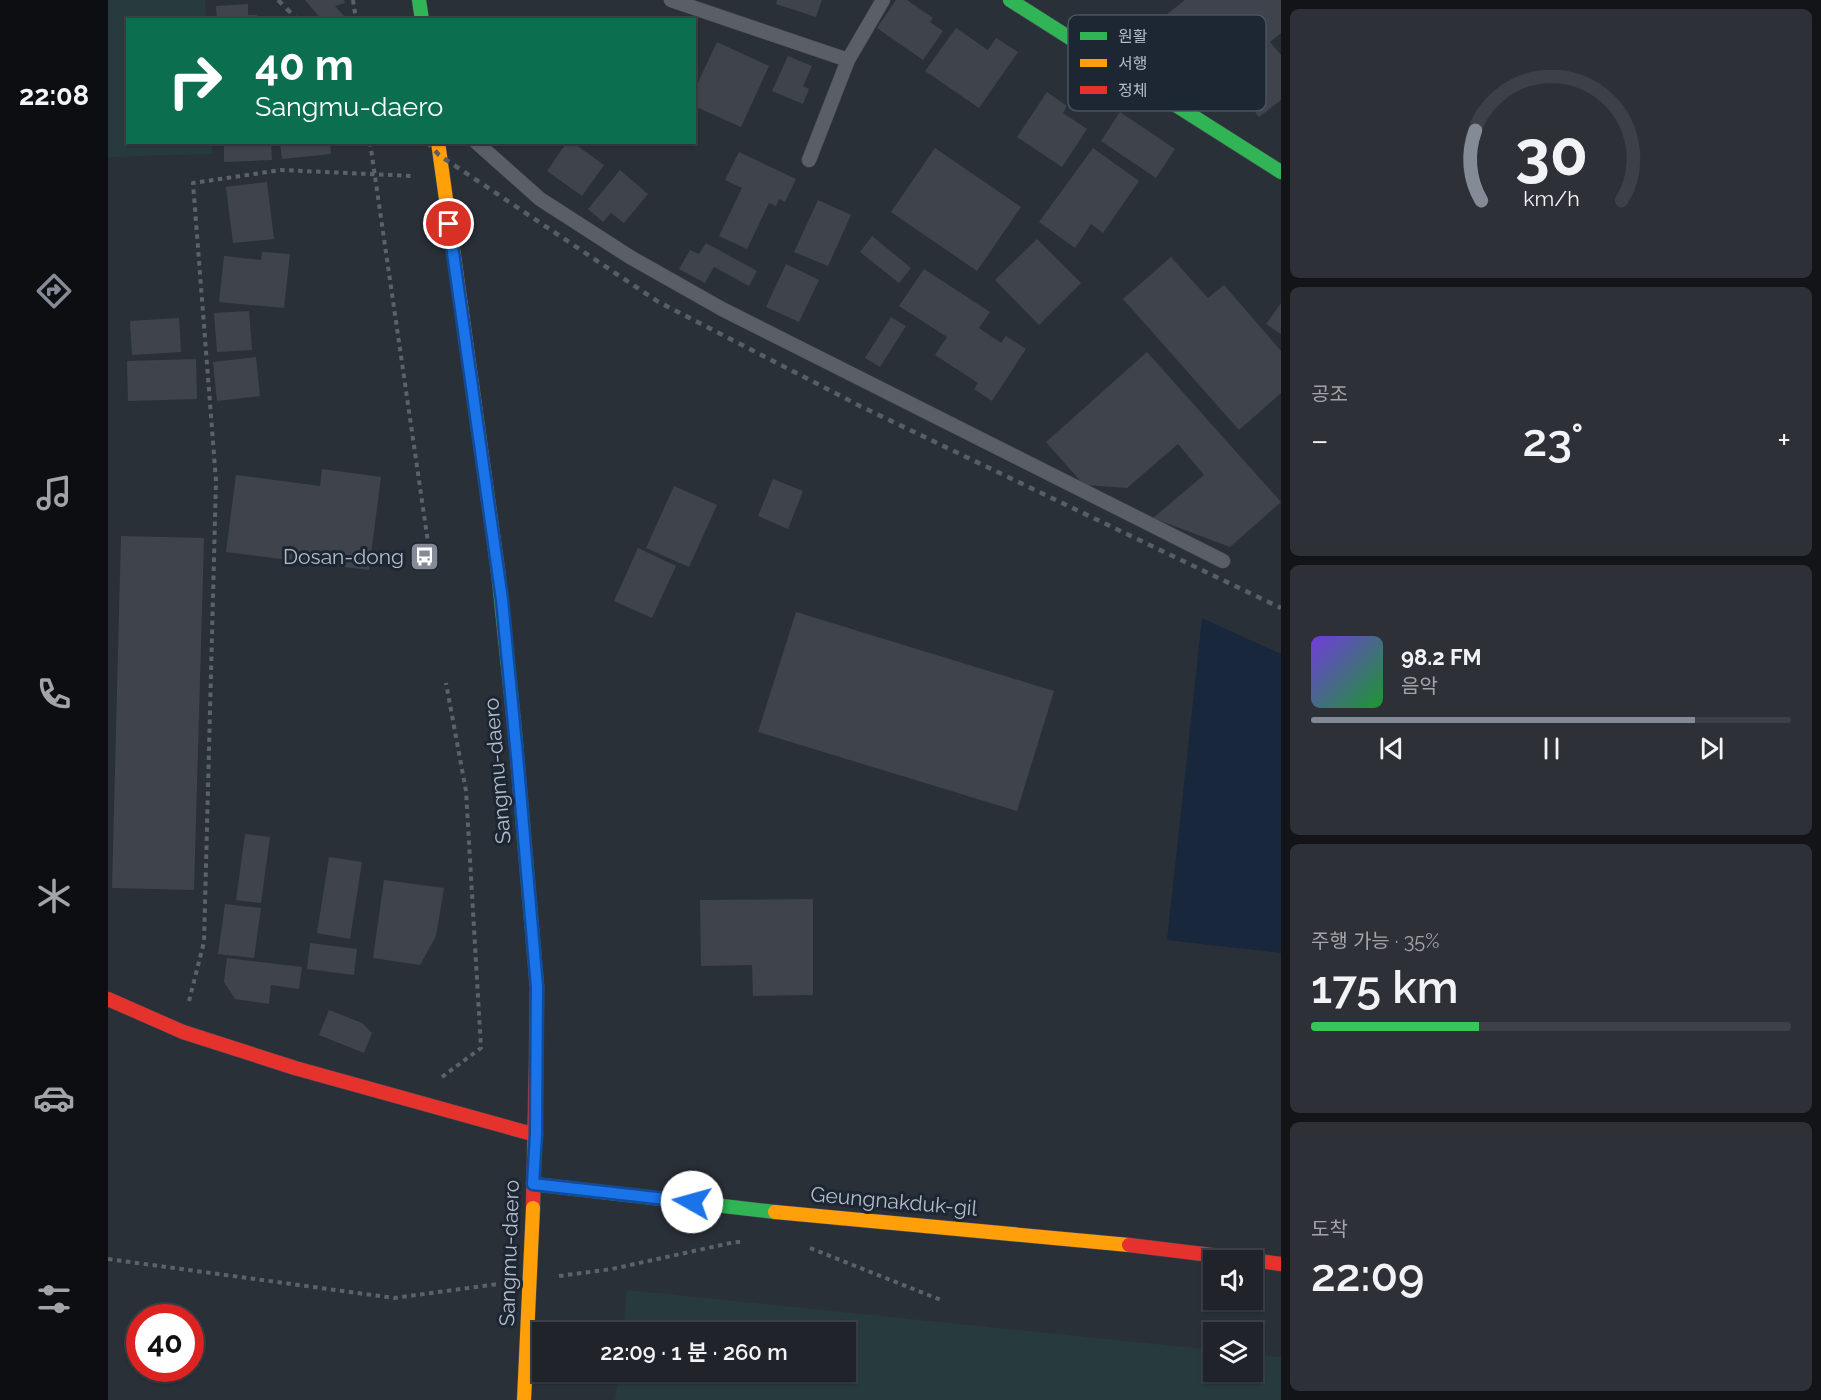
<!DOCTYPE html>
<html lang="ko">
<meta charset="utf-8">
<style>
:root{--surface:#20242a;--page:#2d3036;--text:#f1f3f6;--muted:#a2a4a8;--line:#3d4147;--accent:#848b96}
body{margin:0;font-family:Raleway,"Noto Sans KR",sans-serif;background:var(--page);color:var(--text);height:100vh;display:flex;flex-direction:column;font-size:22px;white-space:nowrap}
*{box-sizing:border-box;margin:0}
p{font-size:20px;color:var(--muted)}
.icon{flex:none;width:33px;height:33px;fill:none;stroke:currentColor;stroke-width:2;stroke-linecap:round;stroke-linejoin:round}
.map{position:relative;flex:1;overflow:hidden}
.drawer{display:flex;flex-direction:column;gap:9px;padding:9px;background:#121417;width:540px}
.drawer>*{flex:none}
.top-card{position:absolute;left:18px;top:18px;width:570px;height:126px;border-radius:0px;box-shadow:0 2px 4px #0004,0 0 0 2px var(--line);background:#0b6e4f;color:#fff;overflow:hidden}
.tools{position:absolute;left:1095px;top:1250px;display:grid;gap:12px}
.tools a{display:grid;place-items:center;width:60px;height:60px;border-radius:0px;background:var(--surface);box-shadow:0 2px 4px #0004,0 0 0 2px var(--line);font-size:30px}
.speed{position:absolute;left:18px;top:1304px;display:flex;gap:12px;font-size:30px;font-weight:700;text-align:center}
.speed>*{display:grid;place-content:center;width:78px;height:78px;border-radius:50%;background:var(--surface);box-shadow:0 2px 4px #0004,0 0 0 2px var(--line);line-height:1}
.speed .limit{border:9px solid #d22;background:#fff;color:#111}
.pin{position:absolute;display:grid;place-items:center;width:51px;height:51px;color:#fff;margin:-26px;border:3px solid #fff;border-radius:50%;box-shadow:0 2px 6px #0007}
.me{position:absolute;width:66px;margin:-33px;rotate:277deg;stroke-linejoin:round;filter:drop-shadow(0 0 4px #0008)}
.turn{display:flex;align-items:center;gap:21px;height:126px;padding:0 30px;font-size:27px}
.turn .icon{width:78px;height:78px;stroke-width:2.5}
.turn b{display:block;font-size:42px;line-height:51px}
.big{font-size:45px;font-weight:600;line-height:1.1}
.drawer .card{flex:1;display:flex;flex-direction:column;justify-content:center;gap:9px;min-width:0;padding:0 21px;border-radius:9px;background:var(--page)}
.drawer .dial{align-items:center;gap:0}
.dial svg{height:156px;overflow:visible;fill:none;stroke:var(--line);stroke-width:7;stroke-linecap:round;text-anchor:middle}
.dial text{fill:var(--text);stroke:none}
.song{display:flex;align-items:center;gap:18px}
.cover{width:72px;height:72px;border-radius:9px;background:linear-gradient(135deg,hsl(260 70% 55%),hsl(130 70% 35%))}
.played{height:6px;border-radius:3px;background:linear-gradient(90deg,var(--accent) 80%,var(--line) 80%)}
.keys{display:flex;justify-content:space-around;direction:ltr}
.heat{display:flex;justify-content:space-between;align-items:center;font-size:33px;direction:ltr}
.charge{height:9px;border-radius:4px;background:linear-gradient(90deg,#34c759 35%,var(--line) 0)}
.trip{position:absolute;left:424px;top:1322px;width:324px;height:60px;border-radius:0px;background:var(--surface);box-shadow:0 2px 4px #0004,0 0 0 2px var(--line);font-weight:600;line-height:60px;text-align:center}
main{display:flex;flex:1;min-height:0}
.tab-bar{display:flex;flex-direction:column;width:108px;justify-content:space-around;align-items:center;background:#0d0e11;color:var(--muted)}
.tab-bar .icon{width:42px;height:42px}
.tab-bar .active{color:var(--accent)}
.tab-bar b{font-size:27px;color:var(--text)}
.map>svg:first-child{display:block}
</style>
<main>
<nav class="tab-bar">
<b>22:08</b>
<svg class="icon active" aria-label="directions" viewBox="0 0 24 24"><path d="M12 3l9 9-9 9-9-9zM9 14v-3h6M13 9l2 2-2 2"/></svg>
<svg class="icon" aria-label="music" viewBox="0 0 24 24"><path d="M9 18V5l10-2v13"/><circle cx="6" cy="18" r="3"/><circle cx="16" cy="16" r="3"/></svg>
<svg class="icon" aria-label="phone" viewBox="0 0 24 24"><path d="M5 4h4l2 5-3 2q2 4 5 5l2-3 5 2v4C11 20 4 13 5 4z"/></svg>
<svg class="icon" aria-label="climate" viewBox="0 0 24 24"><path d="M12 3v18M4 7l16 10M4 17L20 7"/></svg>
<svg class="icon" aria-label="car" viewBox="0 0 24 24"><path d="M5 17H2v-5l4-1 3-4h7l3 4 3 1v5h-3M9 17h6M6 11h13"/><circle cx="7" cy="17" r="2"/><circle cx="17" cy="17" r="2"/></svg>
<svg class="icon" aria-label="filters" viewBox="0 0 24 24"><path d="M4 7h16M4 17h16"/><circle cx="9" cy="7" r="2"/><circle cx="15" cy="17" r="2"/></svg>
</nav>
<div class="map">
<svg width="1173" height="1400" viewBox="0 0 1173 1400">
<rect width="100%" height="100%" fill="#2a3038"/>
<path fill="#273a3e" d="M0,0H97L98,19L20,20V142L104,143V154L0,157Z
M519,1290L1105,1350L1106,1371H1144L1145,1354L1173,1357V1400H507L511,1371H738V1332H515Z"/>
<path fill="#19273c" d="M1094,618L1173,654V953L1059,940Z"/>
<path fill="#3f444c" d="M197,0H236L237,3L227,6L236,16L232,20H214Z
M669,0H714L708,17L668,4Z
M788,0H799L825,18L822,22L835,31L815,60L769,28Z
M1077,0H1173V33L1162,42L1173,55V100L1151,117L1113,68L1106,74L1078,38L1058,54L1039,30Z
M140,4V15H149L150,20H109L108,6Z
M848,28L880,50L888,38L910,52L871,108L817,71Z
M609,42L661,66L633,127L586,106V91Z
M680,56L704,66L695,86L701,89L695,104L664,91Z
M939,92L959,106L955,113L979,129L954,167L909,137Z
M1012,112L1067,149L1048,178L993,141Z
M116,142H163L164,160L116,162Z
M172,142H222L223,154L174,159Z
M459,142H464L496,165L474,196L439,171Z
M827,148L913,207L869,271L783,212Z
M985,148L1031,181L995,233L983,224L967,248L931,222Z
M631,152L688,179L677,202L671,199L668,206L661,203L639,249L611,236L634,188L617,180Z
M512,170L540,194L516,223L503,213L495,222L480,209Z
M159,182L166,239L125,243L118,187Z
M710,200L743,215L720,266L686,252Z
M764,236L803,268L791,283L752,252Z
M929,239L973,283L931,325L887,280Z
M598,243L649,271L641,286L606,267L597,283L571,269L582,250L591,254Z
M154,252L182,254L176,308L111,302L116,256L153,260Z
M1063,257L1100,298L1116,285L1173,351V393L1131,430L1015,299Z
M678,264L711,280L691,322L658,307Z
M816,269L882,312L871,328L893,343L898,336L918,349L884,401L866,389L870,383L827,355L839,337L791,306Z
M1173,303V334L1158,324Z
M141,311L144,350L109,352L106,313Z
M783,317L798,326L772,367L757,358Z
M71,318L73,352L24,355L22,321Z
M1039,352L1173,502L1122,547L1045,518L1096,475L1070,444L1019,488L976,485L938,442Z
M148,357L152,396L109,401L105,362Z
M88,359L89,399L20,401L19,361Z
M214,469L273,477L261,570L118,552L128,475L212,486Z
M665,479L695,491L680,529L650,516Z
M566,486L609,505L581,567L538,548Z
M13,536L96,538L86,890L4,888Z
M530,548L568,566L544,618L506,601Z
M688,612L946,691L909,811L650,732Z
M137,834L162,837L153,903L128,900Z
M221,857L254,862L242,939L209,933Z
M276,880L336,888L328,936L312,965L265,958Z
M705,899V995L645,996L644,965L593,966L592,900Z
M117,904L153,908L146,958L110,954Z
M202,943L249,949L246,975L199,969Z
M119,958L194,967L191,989L163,985L161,1004L127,999L116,982Z
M221,1010L254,1023L264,1033L256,1053L211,1035Z"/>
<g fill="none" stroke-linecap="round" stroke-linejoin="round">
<defs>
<path id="lane" d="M563,0L740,60
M368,142L432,199L522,257L614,309L1115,561
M701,160L740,60L775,0"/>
<path id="fast" d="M311,0L314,20
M902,0L1173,172
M390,571L407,733L429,987L428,1062
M425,1184L667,1212"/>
<path id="slow" d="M330,142L390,571
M667,1212L1021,1245"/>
<path id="jam" d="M0,999L75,1032L187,1068L428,1135
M425,1208L428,1062
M1021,1245L1144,1260
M1144,1260L1173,1264"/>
</defs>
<use href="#lane" stroke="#484c55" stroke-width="15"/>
<use href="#fast" stroke="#484c55" stroke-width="15"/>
<use href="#slow" stroke="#484c55" stroke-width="15"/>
<use href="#jam" stroke="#484c55" stroke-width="15"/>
<path stroke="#5c6268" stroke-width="4" stroke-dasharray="4.5 4.5" stroke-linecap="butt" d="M245,0L248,20
M262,142L324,570
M81,1001L96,942L108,481L85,183L173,170L305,176
M334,1077L373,1048L358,791L338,683
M702,1248L833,1300
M0,1259L286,1298L390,1284
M451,1276L504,1269L627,1242H636"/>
<use href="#lane" stroke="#5a5e66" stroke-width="14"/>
<use href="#fast" stroke="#30b455" stroke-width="14"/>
<use href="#slow" stroke="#ff9f0a" stroke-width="14"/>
<use href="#jam" stroke="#e5322d" stroke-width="14"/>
<path stroke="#595d64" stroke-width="4.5" stroke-dasharray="6 6" stroke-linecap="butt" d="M170,0L190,20
M319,142L331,155L549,301L752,406L1173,608"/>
<defs>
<path id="slow-bridge" d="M416,1400L425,1208"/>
</defs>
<use href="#slow-bridge" stroke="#484c55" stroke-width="15" stroke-linecap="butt"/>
<use href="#slow-bridge" stroke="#ff9f0a" stroke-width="14"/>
</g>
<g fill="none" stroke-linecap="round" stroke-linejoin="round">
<defs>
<path id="route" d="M341,224L394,600L409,756L429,987L428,1135L425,1184L584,1202"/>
</defs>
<use href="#route" stroke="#114b97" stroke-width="15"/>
<use href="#route" stroke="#1a73e8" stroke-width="10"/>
</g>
<defs>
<symbol id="bus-square" viewBox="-11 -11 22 22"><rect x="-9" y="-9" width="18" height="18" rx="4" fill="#848b96" stroke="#1d2633"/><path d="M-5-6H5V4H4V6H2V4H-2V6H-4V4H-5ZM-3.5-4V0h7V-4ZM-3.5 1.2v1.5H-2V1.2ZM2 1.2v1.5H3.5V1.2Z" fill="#fff"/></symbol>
</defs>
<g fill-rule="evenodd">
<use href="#bus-square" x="300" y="540" width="33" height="33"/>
</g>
<g text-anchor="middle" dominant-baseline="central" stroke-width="6" stroke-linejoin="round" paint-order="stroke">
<g font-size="21" fill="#b4bcc9" stroke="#1d2633" text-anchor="end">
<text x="296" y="556">Dosan-dong</text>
</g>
<g font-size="21" fill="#b4bcc9" stroke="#1d2633">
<text transform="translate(389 771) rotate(-95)">Sangmu-daero</text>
<text transform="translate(786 1201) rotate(5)">Geungnakduk-gil</text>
<text transform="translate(401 1253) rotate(-88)">Sangmu-daero</text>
</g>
</g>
<rect x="960" y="15" width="198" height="96" rx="9" fill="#1d2633" stroke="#4a5360" stroke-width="1.5"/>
<rect x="972" y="32" width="27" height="8" fill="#30b455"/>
<rect x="972" y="59" width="27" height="8" fill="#ff9f0a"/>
<rect x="972" y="86" width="27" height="8" fill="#e5322d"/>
<g font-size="16" fill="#b4bcc9">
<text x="1010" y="42">원활</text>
<text x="1010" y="69">서행</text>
<text x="1010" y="96">정체</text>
</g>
</svg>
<div class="tools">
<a><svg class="icon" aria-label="sound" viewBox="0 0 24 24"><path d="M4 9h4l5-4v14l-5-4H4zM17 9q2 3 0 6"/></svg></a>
<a><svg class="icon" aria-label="layers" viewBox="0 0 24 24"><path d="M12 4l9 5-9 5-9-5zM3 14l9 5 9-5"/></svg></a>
</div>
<div class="speed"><div class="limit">40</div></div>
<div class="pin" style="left:341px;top:224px;background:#d93025"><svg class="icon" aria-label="arrive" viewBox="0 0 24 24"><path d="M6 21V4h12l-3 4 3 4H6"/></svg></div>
<svg class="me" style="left:584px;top:1202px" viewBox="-20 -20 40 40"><circle r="19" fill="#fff"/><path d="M0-13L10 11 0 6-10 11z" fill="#1a73e8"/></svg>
<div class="trip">22:09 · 1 분 · 260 m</div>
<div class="top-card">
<div class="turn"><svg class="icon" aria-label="right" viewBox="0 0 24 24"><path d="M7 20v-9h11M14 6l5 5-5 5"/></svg><div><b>40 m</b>Sangmu-daero</div></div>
</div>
</div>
<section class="drawer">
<div class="card dial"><svg viewBox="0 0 100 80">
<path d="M14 69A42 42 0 1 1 86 69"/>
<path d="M14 69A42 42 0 0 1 11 33" stroke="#848b96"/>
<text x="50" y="56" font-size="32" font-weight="700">30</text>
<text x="50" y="72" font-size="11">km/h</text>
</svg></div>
<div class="card"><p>공조</p>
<div class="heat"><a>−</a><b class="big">23°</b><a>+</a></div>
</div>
<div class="card">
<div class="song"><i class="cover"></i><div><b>98.2 FM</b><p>음악</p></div></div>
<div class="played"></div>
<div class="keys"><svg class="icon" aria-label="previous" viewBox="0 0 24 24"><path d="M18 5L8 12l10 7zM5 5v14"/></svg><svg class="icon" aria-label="pause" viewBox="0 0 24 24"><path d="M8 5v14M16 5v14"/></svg><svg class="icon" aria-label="next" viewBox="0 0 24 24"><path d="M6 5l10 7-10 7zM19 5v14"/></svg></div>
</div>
<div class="card"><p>주행 가능 · 35%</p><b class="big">175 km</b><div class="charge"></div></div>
<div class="card"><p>도착</p><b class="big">22:09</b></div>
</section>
</main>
